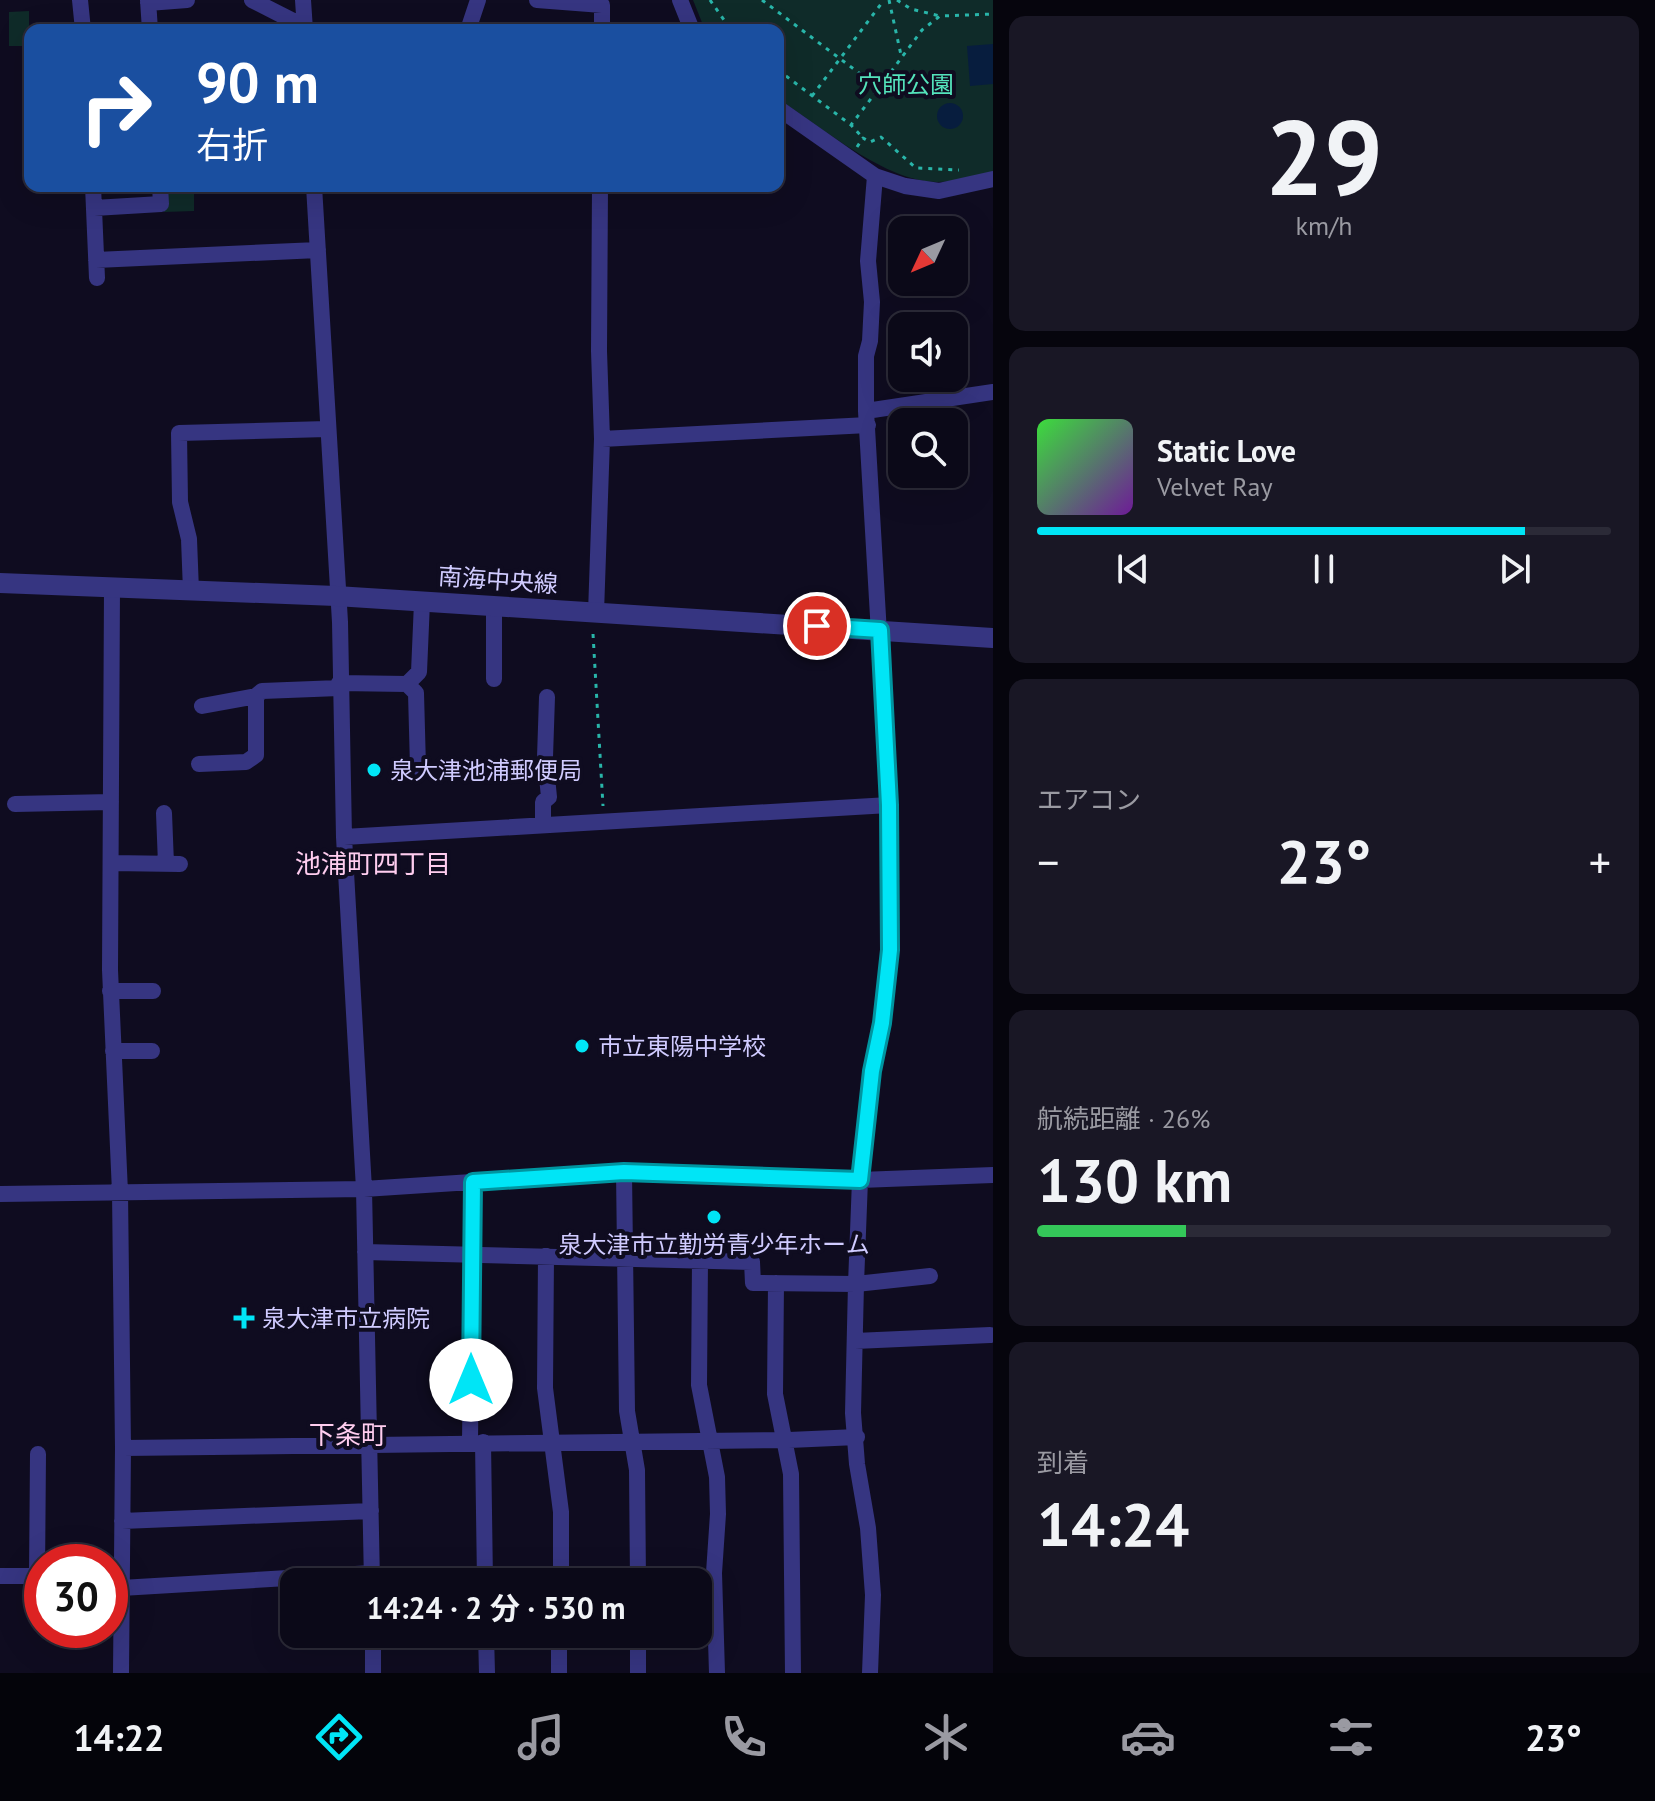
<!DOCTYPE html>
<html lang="ja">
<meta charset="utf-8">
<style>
:root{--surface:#0b0918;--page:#191725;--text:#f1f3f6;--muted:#9a9aa2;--line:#2b2a37;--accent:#00e5f6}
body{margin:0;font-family:"PT Sans","Noto Sans JP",sans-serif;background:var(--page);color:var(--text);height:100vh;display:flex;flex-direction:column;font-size:30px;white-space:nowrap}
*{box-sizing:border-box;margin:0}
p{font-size:26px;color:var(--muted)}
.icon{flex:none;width:44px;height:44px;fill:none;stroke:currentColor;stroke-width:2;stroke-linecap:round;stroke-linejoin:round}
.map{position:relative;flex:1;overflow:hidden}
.details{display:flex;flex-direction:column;gap:16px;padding:16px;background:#06050d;width:662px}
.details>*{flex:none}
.top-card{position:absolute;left:24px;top:24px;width:760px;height:168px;border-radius:16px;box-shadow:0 8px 32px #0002,0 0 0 2px var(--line);background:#1a4fa0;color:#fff;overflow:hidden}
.needle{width:52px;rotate:226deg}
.fabs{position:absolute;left:888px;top:216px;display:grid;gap:16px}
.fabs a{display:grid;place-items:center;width:80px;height:80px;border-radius:16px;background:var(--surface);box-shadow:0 8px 32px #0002,0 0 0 2px var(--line);font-size:40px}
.speed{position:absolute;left:24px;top:1544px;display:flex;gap:16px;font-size:40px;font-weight:700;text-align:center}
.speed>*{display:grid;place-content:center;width:104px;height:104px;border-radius:50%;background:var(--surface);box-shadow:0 8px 32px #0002,0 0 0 2px var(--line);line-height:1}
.speed .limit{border:12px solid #d22;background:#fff;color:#111}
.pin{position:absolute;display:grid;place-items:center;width:68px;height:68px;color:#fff;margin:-34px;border:4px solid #fff;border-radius:50%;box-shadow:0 2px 8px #0007}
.me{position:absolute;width:88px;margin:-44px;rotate:0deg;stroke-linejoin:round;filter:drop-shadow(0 0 6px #0008)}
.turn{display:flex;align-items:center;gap:28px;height:168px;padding:0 40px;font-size:36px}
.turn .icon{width:104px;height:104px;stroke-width:2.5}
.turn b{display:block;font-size:56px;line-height:68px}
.big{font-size:60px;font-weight:700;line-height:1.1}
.details .tile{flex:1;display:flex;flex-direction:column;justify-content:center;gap:12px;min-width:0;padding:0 28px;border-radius:16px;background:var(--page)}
.details .dial{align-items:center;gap:0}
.dial b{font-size:104px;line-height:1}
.song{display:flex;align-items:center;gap:24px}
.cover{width:96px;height:96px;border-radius:12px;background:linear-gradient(135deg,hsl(120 70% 55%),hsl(280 70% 35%))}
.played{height:8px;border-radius:4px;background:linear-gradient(90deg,var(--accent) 85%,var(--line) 85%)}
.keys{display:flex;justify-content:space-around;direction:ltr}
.heat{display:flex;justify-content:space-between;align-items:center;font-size:44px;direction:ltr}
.charge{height:12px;border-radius:6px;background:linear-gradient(90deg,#34c759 26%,var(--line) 0)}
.trip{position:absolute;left:280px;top:1568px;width:432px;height:80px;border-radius:16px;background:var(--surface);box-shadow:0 8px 32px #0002,0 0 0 2px var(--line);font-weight:700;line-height:80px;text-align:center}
.tab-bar{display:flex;height:128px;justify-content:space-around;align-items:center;background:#04040a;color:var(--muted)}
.tab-bar .icon{width:56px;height:56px}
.tab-bar .on{color:var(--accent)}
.tab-bar b{font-size:36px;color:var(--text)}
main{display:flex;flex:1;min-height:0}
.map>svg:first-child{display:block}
</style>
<main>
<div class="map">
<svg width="993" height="1673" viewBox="0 0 993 1673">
<rect width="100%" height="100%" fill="#0f0c20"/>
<path fill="#0f2b29" d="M693,0H993V172C975,177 956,182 937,182C886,182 822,127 778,99V30H705Z
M29,11V46H9V12Z
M194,189V211L164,212L163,191Z"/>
<path fill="#071d3e" d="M993,44V84L970,86L967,46Z
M937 116a13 13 0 1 1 26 0a13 13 0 1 1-26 0Z"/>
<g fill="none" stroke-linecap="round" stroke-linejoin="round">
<path stroke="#29b5a9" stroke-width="3" stroke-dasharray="4 6" stroke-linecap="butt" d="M710,0L731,30
M762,0L879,88L851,125
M889,0L901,55
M897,0L911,9L940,16
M778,70L851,125L863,138
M879,88L922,30L940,16L993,14
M812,96L884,0
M857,147L863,138L870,142L881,137L916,168L959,170
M593,634L603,806"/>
<path stroke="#363581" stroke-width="16" d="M80,0L83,30
M148,0L150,30
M252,0L305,27
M303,0L305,30
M537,0L602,5V30
M680,0L692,30
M148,3L187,0
M468,30L478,0
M778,108L875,176L905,186L939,191L993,179
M93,186L97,278
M314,186L340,622L344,837L364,1189L372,1582
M94,208L161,204L160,186
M96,260L318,250
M866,411L993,392
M602,439L868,425
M112,588L110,970L120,1192L123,1448
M191,591L189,539L180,502L179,433L327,429
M596,613L602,439L599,351L600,186
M494,679V606
M339,683L407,684
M202,706L256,696
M199,764L246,762L256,755V696L262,691L339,688
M418,767L416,693L407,684L419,672L422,602
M15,804L111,802
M164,813L166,864
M543,825V802L549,797L545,757L547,697
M344,837L889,805
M111,863L180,864
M110,991H153
M113,1051H152
M624,1172L627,1411L637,1470L638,1582
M0,1194L364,1189L624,1172L860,1180L993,1175
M365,1252L752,1262L753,1283L856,1284L930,1276
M546,1256L545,1388L561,1512V1582
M700,1260L699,1385L717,1477L718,1514L714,1573L717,1673
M776,1283L775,1394L791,1474L793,1673
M855,1341L990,1335
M470,1442L473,1182
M483,1442L485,1582
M122,1521L371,1511
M0,1576H42
M37,1576L38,1454
M121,1588L372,1573
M373,1634V1673
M486,1634L487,1673
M638,1634V1673
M121,1673L123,1448L789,1440L857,1437
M559,1673V1634
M870,1673L873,1595L868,1528L857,1464L853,1413L856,1284L860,1180L872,1071L882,1023L890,950L889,805L866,411V356L870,341L872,302L868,261L875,176"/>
<path stroke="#363581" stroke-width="20" d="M0,583L336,596L993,638"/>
</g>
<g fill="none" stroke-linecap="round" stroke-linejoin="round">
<defs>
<path id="route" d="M471,1380L473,1182L624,1172L860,1180L872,1071L882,1023L890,950L889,805L880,630L817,626"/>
</defs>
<use href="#route" stroke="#0095a0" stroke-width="20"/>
<use href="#route" stroke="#00e5f6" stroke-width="14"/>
</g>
<g fill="#00e5f6" stroke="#0f0c20" stroke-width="3">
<circle cx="374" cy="770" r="8"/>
<circle cx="582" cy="1046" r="8"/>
<circle cx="714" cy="1217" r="8"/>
<path d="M240 1306h8v8h8v8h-8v8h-8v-8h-8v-8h8z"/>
</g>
<g text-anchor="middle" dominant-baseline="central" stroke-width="8" stroke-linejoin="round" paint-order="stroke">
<g font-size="24" fill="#54e3bb" stroke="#0f0c20">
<text x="906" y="84">穴師公園</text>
</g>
<g font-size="24" fill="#d0cbff" stroke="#0f0c20">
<text transform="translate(498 580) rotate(4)">南海中央線</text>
</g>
<g font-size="24" fill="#d0cbff" stroke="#0f0c20" text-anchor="start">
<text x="390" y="770">泉大津池浦郵便局</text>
<text x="598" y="1046">市立東陽中学校</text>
<text x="714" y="1244" text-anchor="middle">泉大津市立勤労青少年ホーム</text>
<text x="262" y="1318">泉大津市立病院</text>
</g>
<g font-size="26" fill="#ffcdef" stroke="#0f0c20">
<text x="373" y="863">池浦町四丁目</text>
<text x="348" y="1434">下条町</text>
</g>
</g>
</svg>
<div class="fabs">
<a><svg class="needle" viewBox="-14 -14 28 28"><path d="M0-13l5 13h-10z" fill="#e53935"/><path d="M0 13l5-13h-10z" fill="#9a9aa2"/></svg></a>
<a><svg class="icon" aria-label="sound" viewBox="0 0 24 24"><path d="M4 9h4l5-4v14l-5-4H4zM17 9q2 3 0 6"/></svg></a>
<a><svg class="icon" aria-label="search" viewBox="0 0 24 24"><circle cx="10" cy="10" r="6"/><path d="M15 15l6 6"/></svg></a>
</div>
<div class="speed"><div class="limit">30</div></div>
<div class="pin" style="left:817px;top:626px;background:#d93025"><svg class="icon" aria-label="arrive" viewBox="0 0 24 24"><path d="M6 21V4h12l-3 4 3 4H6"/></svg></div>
<svg class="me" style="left:471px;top:1380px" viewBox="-20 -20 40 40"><circle r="19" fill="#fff"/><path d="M0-13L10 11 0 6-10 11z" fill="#00e5f6"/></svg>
<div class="trip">14:24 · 2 分 · 530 m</div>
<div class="top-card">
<div class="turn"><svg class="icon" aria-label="right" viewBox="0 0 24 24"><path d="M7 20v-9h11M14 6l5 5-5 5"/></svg><div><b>90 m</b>右折</div></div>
</div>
</div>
<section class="details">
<div class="tile dial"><b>29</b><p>km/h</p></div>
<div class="tile">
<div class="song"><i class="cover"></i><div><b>Static Love</b><p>Velvet Ray</p></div></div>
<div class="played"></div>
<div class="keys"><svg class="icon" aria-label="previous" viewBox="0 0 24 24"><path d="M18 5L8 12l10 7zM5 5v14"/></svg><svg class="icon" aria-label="pause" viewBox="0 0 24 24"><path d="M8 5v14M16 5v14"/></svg><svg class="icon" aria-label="next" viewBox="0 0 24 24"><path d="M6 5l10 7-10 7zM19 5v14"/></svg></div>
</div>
<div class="tile"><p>エアコン</p>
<div class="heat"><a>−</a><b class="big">23°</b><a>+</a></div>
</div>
<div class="tile"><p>航続距離 · 26%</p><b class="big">130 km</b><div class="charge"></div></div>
<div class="tile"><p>到着</p><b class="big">14:24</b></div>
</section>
</main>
<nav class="tab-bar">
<b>14:22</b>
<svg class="icon on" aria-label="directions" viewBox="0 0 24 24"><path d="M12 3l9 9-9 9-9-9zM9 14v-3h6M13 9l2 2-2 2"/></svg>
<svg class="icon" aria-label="music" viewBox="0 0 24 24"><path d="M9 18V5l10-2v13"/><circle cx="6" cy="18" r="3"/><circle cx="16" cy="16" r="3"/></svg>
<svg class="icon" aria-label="phone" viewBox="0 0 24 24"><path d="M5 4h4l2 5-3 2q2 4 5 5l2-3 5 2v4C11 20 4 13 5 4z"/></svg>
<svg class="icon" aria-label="climate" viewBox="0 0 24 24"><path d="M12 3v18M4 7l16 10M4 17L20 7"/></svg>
<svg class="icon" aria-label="car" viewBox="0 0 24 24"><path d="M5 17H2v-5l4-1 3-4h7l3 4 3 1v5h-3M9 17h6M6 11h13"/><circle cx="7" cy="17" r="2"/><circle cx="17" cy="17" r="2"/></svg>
<svg class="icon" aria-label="filters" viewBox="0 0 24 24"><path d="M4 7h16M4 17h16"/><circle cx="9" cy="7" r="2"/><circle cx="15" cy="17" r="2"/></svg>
<b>23°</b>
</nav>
